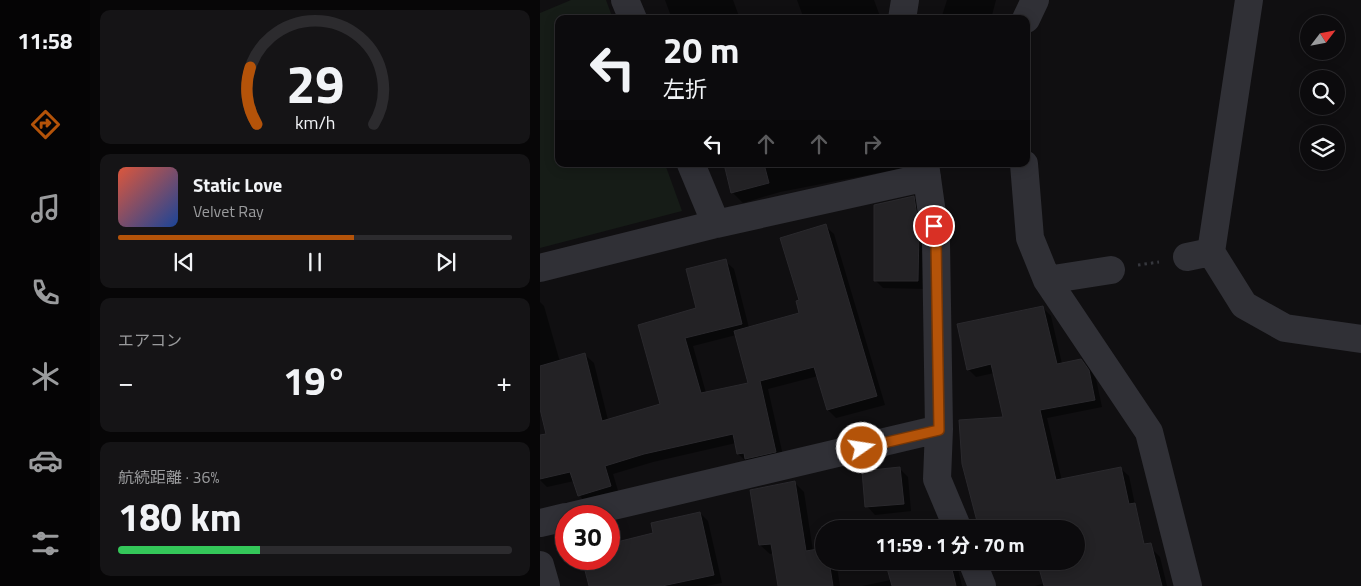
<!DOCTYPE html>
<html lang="ja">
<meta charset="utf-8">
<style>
:root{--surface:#0c0b0d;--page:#151416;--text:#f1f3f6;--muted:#9a9b9d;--line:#2c2b2e;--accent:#b45309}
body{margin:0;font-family:"Titillium Web","Noto Sans JP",sans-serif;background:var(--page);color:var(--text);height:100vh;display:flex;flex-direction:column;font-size:19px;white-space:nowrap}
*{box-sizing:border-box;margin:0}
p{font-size:16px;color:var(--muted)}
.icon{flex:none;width:28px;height:28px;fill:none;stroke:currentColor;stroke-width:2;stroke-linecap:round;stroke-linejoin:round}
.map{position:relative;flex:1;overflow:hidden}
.sheet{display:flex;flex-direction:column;gap:10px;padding:10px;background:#070607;width:450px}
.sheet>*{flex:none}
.banner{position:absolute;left:15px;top:15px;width:475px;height:152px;border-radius:10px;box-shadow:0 2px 12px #0003,0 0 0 1px var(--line);background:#0c0b0d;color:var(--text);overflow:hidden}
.needle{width:32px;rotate:58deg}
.tools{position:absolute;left:760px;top:15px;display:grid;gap:10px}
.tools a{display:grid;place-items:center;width:45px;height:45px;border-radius:50%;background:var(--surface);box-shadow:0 2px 12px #0003,0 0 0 1px var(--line);font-size:25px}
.speed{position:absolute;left:15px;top:505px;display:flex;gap:10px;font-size:25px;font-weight:700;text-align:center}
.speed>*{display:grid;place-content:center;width:65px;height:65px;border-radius:50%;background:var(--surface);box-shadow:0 2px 12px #0003,0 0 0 1px var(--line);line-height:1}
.speed .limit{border:8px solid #d22;background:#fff;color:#111}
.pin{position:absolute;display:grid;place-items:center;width:42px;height:42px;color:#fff;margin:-21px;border:2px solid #fff;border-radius:50%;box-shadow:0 1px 5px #0007}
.me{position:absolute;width:55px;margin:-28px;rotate:77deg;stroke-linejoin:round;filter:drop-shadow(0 0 4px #0008)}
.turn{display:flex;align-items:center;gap:18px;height:105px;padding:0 25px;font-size:22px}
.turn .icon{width:65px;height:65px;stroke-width:2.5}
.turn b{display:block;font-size:35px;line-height:42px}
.lanes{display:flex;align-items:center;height:48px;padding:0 25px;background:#0003;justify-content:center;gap:25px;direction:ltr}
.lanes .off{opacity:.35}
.big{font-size:38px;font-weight:700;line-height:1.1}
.sheet .widget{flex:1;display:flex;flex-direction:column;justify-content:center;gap:8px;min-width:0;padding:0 18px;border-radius:10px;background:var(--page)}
.sheet .dial{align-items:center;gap:0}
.dial svg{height:130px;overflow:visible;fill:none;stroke:var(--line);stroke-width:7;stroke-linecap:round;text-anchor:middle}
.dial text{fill:var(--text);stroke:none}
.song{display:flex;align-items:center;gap:15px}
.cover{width:60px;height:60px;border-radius:8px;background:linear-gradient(135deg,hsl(10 70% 55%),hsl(220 70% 35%))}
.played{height:5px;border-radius:2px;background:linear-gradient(90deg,var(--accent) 60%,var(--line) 60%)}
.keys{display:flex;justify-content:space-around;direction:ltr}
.heat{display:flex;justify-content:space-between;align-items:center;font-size:28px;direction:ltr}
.charge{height:8px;border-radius:4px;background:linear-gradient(90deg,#34c759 36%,var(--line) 0)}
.trip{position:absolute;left:275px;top:520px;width:270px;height:50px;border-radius:25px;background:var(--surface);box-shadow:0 2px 12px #0003,0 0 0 1px var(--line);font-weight:700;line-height:50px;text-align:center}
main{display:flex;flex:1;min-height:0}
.menu{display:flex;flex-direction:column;width:90px;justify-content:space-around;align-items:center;background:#050405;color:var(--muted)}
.menu .icon{width:35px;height:35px}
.menu .selected{color:var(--accent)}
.menu b{font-size:22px;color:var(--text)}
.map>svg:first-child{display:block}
</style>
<main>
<nav class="menu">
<b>11:58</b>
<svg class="icon selected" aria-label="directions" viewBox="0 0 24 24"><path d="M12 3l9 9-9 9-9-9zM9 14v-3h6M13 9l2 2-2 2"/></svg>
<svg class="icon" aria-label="music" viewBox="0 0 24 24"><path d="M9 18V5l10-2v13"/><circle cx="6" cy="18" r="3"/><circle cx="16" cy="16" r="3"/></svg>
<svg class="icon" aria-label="phone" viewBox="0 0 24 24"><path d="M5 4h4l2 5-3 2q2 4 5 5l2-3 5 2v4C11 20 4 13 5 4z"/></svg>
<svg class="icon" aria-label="climate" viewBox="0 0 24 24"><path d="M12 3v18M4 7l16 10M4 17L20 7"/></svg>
<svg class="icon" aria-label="car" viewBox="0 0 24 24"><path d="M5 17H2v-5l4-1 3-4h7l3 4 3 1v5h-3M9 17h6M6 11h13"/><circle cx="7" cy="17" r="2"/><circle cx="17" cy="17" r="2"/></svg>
<svg class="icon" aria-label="filters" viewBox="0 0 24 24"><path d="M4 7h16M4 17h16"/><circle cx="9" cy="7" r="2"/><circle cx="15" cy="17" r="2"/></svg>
</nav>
<section class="sheet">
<div class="widget dial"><svg viewBox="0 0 100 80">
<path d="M14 69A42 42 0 1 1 86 69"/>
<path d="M14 69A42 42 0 0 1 10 34" stroke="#b45309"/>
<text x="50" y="56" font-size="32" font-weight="700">29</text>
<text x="50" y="72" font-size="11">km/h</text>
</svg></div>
<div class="widget">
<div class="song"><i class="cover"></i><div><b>Static Love</b><p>Velvet Ray</p></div></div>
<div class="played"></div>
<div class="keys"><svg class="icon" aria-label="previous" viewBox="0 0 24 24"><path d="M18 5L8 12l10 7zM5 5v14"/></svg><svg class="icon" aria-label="pause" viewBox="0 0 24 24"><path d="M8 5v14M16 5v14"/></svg><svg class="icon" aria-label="next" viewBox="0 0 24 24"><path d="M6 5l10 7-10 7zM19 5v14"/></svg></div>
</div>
<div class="widget"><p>エアコン</p>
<div class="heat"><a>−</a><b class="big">19°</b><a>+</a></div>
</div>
<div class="widget"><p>航続距離 · 36%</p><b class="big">180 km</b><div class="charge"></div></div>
</section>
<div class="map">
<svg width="821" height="586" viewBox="0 0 821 586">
<rect width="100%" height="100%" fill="#100f11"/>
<path fill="#161c17" d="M31,0H66L73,19H19V164H125L142,211L0,248V13Z"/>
<path fill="#0007" fill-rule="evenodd" d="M125,0H193L200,19H132Z
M257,0H334L341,19H264Z
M407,0H456L451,19H401Z
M185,164H373L374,166L240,192L203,203L193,193Z
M373,197L381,205L386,289L343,288L335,280Z
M285,226L294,234L345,405L296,418L288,410L278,376L228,389L244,460L207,462L198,454L196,443L113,462L73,474L79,494L47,504L39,495L34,481L7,487L0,480V436L8,435L0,404V302L4,306L20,362L45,355L54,363L68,420L121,405L100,326L158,309L185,261L194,269L209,328L261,314L260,301ZM196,335L209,384L166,393L153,346Z
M503,308L511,316L522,364L541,360L549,368L556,379L562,407L507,418L526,498L464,418L454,373L436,377L428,369Z
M580,468L589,476L599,524L538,477Z
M360,469L368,477L371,511L335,515L327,506Z
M254,482L264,492L273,551L284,561H296L300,586H239L234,553L230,554L220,545Z
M160,513L168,521L182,583L166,586H50L43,559H69V546L115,534Z
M612,549L620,557L627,586H495Z
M347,561H416L422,586H322L351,580Z"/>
<path fill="#232225" stroke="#2a292d" d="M184,164H224L229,183L191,193Z
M374,196L379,230L378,281H334V205Z
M286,224L337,396L287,410L274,367L220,381L236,452L205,459L204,453L197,454L193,434L104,454L65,466L71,486L38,496L30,472L0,479V435L6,434L0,409V366L45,353L62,421L120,404L98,325L156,308L146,269L186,259L202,324L145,338L161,393L208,383L194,331L259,313L256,301L259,300L240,238Z
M503,306L517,364L541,359L549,370L555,400L500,410L516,480L581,467L589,504L595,503L604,544L611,543L622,586H504L497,561H536V529H439L422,464L419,420L463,417L451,364L427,370L417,324Z
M360,467L364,504L325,507L322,471Z
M255,481L266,551L284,548V561H289L293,586H238L231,544L219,545L210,490Z
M160,512L174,575L122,586H49L42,559H69V544L113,533L111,523Z
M345,561H410L416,586H352Z"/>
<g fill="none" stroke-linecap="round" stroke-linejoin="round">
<path stroke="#36373d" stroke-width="3" stroke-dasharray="2.5 4" stroke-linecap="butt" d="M598,265L619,262"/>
<path stroke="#303036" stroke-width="28" d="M85,0L93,19
M709,0L671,252L704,305L745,328L821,339
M362,19L365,0
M486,19L495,0
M151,164L176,224
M385,164L396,242L399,429L397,479L418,529
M484,164L490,238L507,280L609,432L648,586
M647,257L671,252
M0,268L176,224L387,177
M507,280L571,270
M31,516L399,429
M0,523L26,517
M432,561L442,586
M0,565L6,586"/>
</g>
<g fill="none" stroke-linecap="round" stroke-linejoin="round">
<defs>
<path id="route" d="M322,448L399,430L396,242L394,226"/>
</defs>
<use href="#route" stroke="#753606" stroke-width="12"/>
<use href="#route" stroke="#b45309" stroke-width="9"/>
</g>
</svg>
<div class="tools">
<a><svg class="needle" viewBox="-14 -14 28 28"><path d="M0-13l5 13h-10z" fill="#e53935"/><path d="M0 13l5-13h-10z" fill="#9a9b9d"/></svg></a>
<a><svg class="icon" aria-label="search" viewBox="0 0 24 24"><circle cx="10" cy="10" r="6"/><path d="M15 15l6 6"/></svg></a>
<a><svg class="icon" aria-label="layers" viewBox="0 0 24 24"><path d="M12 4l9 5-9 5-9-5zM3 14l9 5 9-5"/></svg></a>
</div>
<div class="speed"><div class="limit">30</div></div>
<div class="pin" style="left:394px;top:226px;background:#d93025"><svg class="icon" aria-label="arrive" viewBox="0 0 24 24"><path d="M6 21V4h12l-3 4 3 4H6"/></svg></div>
<svg class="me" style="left:322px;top:448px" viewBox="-20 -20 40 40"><circle r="17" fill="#b45309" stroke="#fff" stroke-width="3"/><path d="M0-11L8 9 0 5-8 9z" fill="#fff"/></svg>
<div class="trip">11:59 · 1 分 · 70 m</div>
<div class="banner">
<div class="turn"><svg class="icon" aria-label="left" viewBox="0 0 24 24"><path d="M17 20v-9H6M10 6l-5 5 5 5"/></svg><div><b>20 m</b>左折</div></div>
<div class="lanes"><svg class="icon" aria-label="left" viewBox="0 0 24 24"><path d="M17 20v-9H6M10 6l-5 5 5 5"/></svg><svg class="icon off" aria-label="ahead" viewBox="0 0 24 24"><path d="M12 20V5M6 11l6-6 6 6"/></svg><svg class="icon off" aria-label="ahead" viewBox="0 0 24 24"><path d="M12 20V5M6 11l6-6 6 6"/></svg><svg class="icon off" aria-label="right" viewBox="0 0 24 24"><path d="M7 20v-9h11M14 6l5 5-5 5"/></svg></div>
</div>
</div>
</main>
